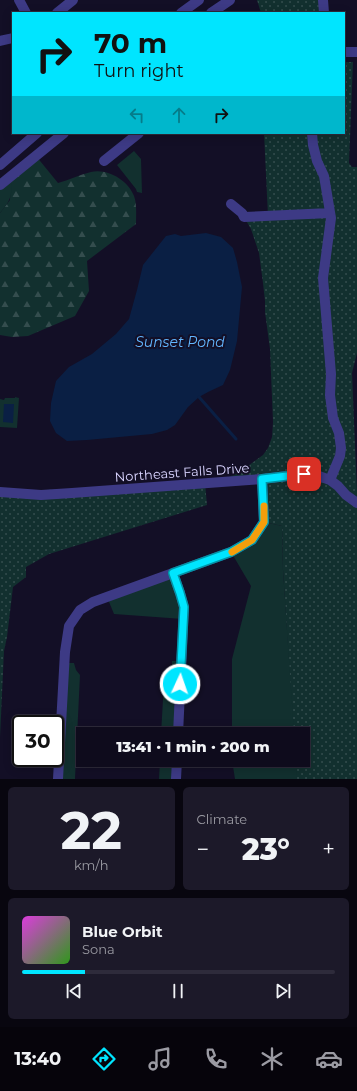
<!DOCTYPE html>
<meta charset="utf-8">
<style>
:root{--surface:#0e0b1c;--page:#1c1929;--text:#f1f3f6;--muted:#9b9ba3;--line:#2e2b3b;--accent:#00e5ff}
body{margin:0;font-family:Montserrat,sans-serif;background:var(--page);color:var(--text);height:100vh;display:flex;flex-direction:column;font-size:15px;white-space:nowrap}
*{box-sizing:border-box;margin:0}
p{font-size:13px;color:var(--muted)}
.icon{flex:none;width:22px;height:22px;fill:none;stroke:currentColor;stroke-width:2;stroke-linecap:round;stroke-linejoin:round}
.map{position:relative;height:779px;overflow:hidden}
.sheet{display:flex;flex-direction:column;gap:8px;padding:8px;background:#08060f;flex:1}
.sheet>*{flex:none}
.top-card{position:absolute;left:12px;top:12px;width:333px;height:122px;border-radius:0px;box-shadow:0 2px 10px #0003,0 0 0 1px var(--line);background:#00e5ff;color:#111;overflow:hidden}
.speed{position:absolute;left:12px;top:715px;display:flex;gap:8px;font-size:20px;font-weight:700;text-align:center}
.speed>*{display:grid;place-content:center;width:52px;height:52px;border-radius:50%;background:var(--surface);box-shadow:0 2px 10px #0003,0 0 0 1px var(--line);line-height:1}
.speed .limit{border:2px solid #111;border-radius:6px;background:#fff;color:#111}
.pin{position:absolute;display:grid;place-items:center;width:34px;height:34px;color:#fff;margin:-17px;border-radius:8px;box-shadow:0 2px 6px #0006}
.me{position:absolute;width:44px;margin:-22px;rotate:3deg;stroke-linejoin:round;filter:drop-shadow(0 0 3px #0008)}
.turn{display:flex;align-items:center;gap:14px;height:84px;padding:0 16px;font-size:18px}
.turn .icon{width:52px;height:52px;stroke-width:2.5}
.turn b{display:block;font-size:28px;line-height:34px}
.lanes{display:flex;align-items:center;height:38px;padding:0 16px;background:#0003;justify-content:center;gap:20px;direction:ltr}
.lanes .off{opacity:.35}
.big{font-size:30px;font-weight:800;line-height:1.1}
.sheet .card{flex:1;display:flex;flex-direction:column;justify-content:center;gap:6px;min-width:0;padding:0 14px;border-radius:6px;background:var(--page)}
.sheet .dial{align-items:center;gap:0}
.dial b{font-size:52px;line-height:1}
.song{display:flex;align-items:center;gap:12px}
.cover{width:48px;height:48px;border-radius:6px;background:linear-gradient(135deg,hsl(300 70% 55%),hsl(110 70% 35%))}
.played{height:4px;border-radius:2px;background:linear-gradient(90deg,var(--accent) 20%,var(--line) 20%)}
.keys{display:flex;justify-content:space-around;direction:ltr}
.heat{display:flex;justify-content:space-between;align-items:center;font-size:22px;direction:ltr}
.sheet .tiles{flex:1;display:grid;gap:8px;grid-template-columns:1fr 1fr}
.card:last-child{grid-column:span 2}
.trip{position:absolute;left:76px;top:727px;width:234px;height:40px;border-radius:0px;background:var(--surface);box-shadow:0 2px 10px #0003,0 0 0 1px var(--line);font-weight:800;line-height:40px;text-align:center}
.dock{display:flex;height:64px;justify-content:space-around;align-items:center;background:#06040b;color:var(--muted)}
.dock .icon{width:28px;height:28px}
.dock .on{color:var(--accent)}
.dock b{font-size:18px;color:var(--text)}
.map>svg:first-child{display:block}
</style>
<div class="map">
<svg width="357" height="779" viewBox="0 0 357 779">
<defs>
<pattern id="grass-dots" width="8" height="8" patternUnits="userSpaceOnUse"><rect width="8" height="8" fill="#12302f"/><path d="M2 2h.1M6 6h.1" fill="none" stroke="#344d4e" stroke-width="1.8" stroke-linecap="round"/></pattern>
<pattern id="forest-firs" width="22" height="20" patternUnits="userSpaceOnUse"><rect width="22" height="20" fill="#12302f"/><path d="M5 1l3.5 6h-7zM16 11l3.5 6h-7z" fill="#344d4e"/></pattern>
</defs>
<rect width="100%" height="100%" fill="#130f26"/>
<path fill="url(#grass-dots)" d="M257,0H323L324,13H261Z
M344,62H353L349,163L352,167H357V353L352,373L357,493V779H295L294,760H303V734H293L283,570L282,526L264,522L262,479L217,483L241,471L263,455L268,448L272,437L273,422L270,349L265,312V301L263,283L259,253L251,229L244,217L268,216L264,133H344Z
M205,483L207,505L49,554L26,567V577L13,587L7,637L4,651L0,737V492Z"/>
<path fill="url(#forest-firs)" d="M36,156L58,183C69,180 79,175 91,172C107,168 128,180 134,196C137,204 136,215 136,224L87,261L89,291L75,316L28,336L12,337L0,335V213L10,200L11,177Z"/>
<path fill="#12302f" d="M134,151L141,159L142,193L137,192L136,189L117,165Z
M11,177C12,195 12,199 0,213V184Z
M15,397L19,398L17,428L0,427V399L4,400L5,398H15Z
M264,522L282,526L283,570L294,734H232V659L251,586L231,552Z
M173,573L183,619L114,614L107,597Z
M172,661H181L178,734H161L164,682L166,676L172,670Z
M64,663H74L76,670L80,675L75,779H58Z
M160,760H177L176,779H159Z
M232,760H296L297,779H235Z"/>
<path fill="#0a1f44" d="M206,233L221,237L233,248L237,262L242,287L237,341L230,370L223,385L208,392L199,397L188,407L175,425L167,430L152,434L87,440L67,441L56,433L50,421L51,403L56,381L69,367L92,354L116,334L129,319L137,290L143,265L166,236L175,234L181,236Z
M4,404H14L13,423L3,422Z"/>
<g fill="none" stroke-linecap="round" stroke-linejoin="round">
<path stroke="#0a1f44" stroke-width="3" d="M199,397L236,439"/>
<path stroke="#3d3a85" stroke-width="10" d="M19,0L26,13
M323,0L324,13
M57,13L73,0
M181,13L199,0
M211,13L230,0
M0,41L13,38
M344,52H357
M312,133L313,145L317,161L324,176L331,218L323,278L331,374L330,395L333,418L339,433L341,448L340,456L330,480
M104,161L139,133
M0,165L37,133
M0,185L64,133
M231,204L242,213L244,217L330,213
M0,492L41,495L72,493L262,479L305,474L316,475L330,480L338,486L346,495L357,503
M173,573L180,593L184,607L178,734
M58,779L65,652L69,626L80,610L93,602L231,552L252,540L264,522L262,479
M176,779L177,760"/>
</g>
<g fill="none" stroke-linecap="round" stroke-linejoin="round">
<defs>
<path id="route" d="M180,684L184,607L180,593L173,573L231,552L252,540L264,522L262,479L304,474"/>
</defs>
<use href="#route" stroke="#0095a6" stroke-width="10"/>
<use href="#route" stroke="#00e5ff" stroke-width="7"/>
<path stroke="#f59e0b" stroke-width="7" d="M232,552L252,540L264,522V506"/>
</g>
<g text-anchor="middle" dominant-baseline="central" stroke-width="4" stroke-linejoin="round" paint-order="stroke">
<g font-size="13" fill="#d9d4ff" stroke="#130f26">
<text transform="translate(182 472) rotate(-4)">Northeast Falls Drive</text>
</g>
<g font-size="14" font-style="italic" fill="#62b6ff" stroke="#130f26">
<text x="180" y="342">Sunset Pond</text>
</g>
</g>
</svg>
<div class="speed"><div class="limit">30</div></div>
<div class="pin" style="left:304px;top:474px;background:#d93025"><svg class="icon" aria-label="arrive" viewBox="0 0 24 24"><path d="M6 21V4h12l-3 4 3 4H6"/></svg></div>
<svg class="me" style="left:180px;top:684px" viewBox="-20 -20 40 40"><circle r="17" fill="#00e5ff" stroke="#fff" stroke-width="3"/><path d="M0-11L8 9 0 5-8 9z" fill="#fff"/></svg>
<div class="trip">13:41 · 1 min · 200 m</div>
<div class="top-card">
<div class="turn"><svg class="icon" aria-label="right" viewBox="0 0 24 24"><path d="M7 20v-9h11M14 6l5 5-5 5"/></svg><div><b>70 m</b>Turn right</div></div>
<div class="lanes"><svg class="icon off" aria-label="left" viewBox="0 0 24 24"><path d="M17 20v-9H6M10 6l-5 5 5 5"/></svg><svg class="icon off" aria-label="ahead" viewBox="0 0 24 24"><path d="M12 20V5M6 11l6-6 6 6"/></svg><svg class="icon" aria-label="right" viewBox="0 0 24 24"><path d="M7 20v-9h11M14 6l5 5-5 5"/></svg></div>
</div>
</div>
<section class="sheet">
<div class="tiles">
<div class="card dial"><b>22</b><p>km/h</p></div>
<div class="card"><p>Climate</p>
<div class="heat"><a>−</a><b class="big">23°</b><a>+</a></div>
</div>
<div class="card">
<div class="song"><i class="cover"></i><div><b>Blue Orbit</b><p>Sona</p></div></div>
<div class="played"></div>
<div class="keys"><svg class="icon" aria-label="previous" viewBox="0 0 24 24"><path d="M18 5L8 12l10 7zM5 5v14"/></svg><svg class="icon" aria-label="pause" viewBox="0 0 24 24"><path d="M8 5v14M16 5v14"/></svg><svg class="icon" aria-label="next" viewBox="0 0 24 24"><path d="M6 5l10 7-10 7zM19 5v14"/></svg></div>
</div>
</div>
</section>
<nav class="dock">
<b>13:40</b>
<svg class="icon on" aria-label="directions" viewBox="0 0 24 24"><path d="M12 3l9 9-9 9-9-9zM9 14v-3h6M13 9l2 2-2 2"/></svg>
<svg class="icon" aria-label="music" viewBox="0 0 24 24"><path d="M9 18V5l10-2v13"/><circle cx="6" cy="18" r="3"/><circle cx="16" cy="16" r="3"/></svg>
<svg class="icon" aria-label="phone" viewBox="0 0 24 24"><path d="M5 4h4l2 5-3 2q2 4 5 5l2-3 5 2v4C11 20 4 13 5 4z"/></svg>
<svg class="icon" aria-label="climate" viewBox="0 0 24 24"><path d="M12 3v18M4 7l16 10M4 17L20 7"/></svg>
<svg class="icon" aria-label="car" viewBox="0 0 24 24"><path d="M5 17H2v-5l4-1 3-4h7l3 4 3 1v5h-3M9 17h6M6 11h13"/><circle cx="7" cy="17" r="2"/><circle cx="17" cy="17" r="2"/></svg>
</nav>
